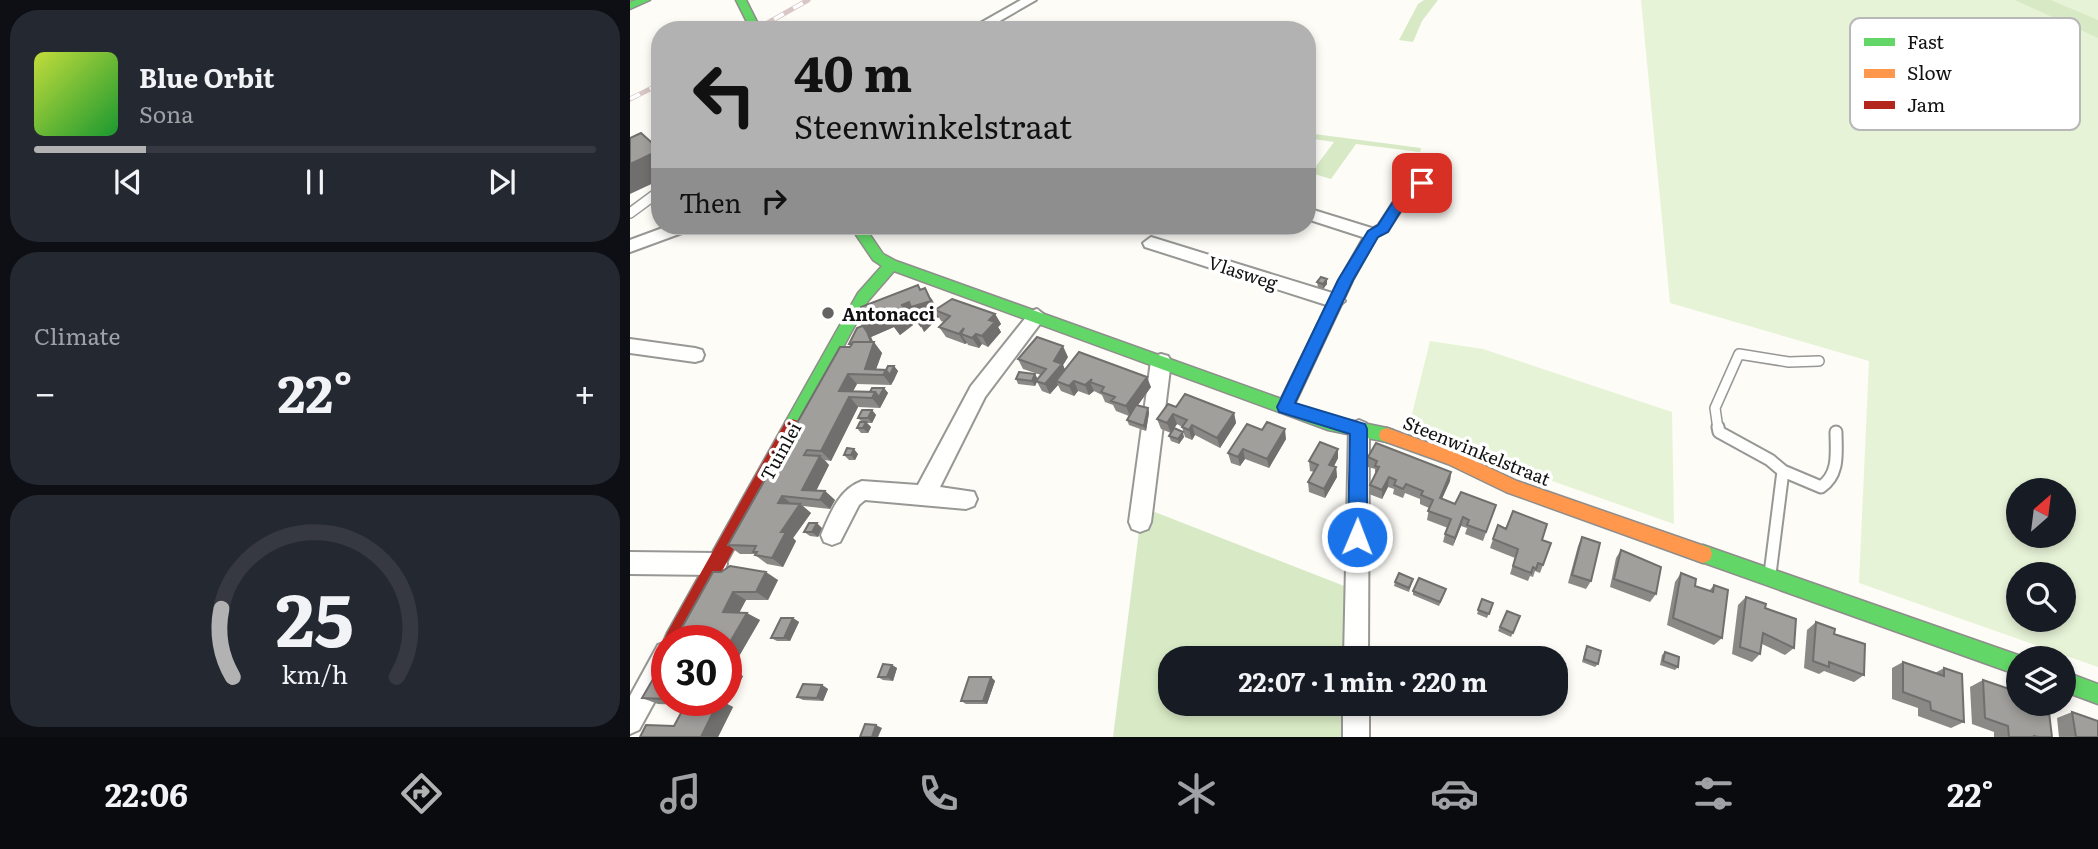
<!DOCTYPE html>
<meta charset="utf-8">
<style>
:root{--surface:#171b24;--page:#242831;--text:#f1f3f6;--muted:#9ea1a6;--line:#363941;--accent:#b2b2b3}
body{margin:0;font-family:Literata,serif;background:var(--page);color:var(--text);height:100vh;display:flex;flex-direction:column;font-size:26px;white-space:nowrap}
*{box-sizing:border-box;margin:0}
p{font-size:23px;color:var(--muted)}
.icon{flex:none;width:38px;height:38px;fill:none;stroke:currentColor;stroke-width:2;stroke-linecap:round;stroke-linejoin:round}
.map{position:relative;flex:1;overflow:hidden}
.side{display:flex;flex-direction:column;gap:10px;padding:10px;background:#0d0f14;width:630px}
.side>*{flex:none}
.top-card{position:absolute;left:21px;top:21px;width:665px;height:214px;border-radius:28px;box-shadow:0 4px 10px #0003;background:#b2b2b3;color:#111;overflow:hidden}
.needle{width:46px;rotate:28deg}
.tools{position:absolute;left:1376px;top:478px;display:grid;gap:14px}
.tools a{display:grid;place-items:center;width:70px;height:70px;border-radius:50%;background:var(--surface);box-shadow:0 4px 10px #0003;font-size:35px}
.speed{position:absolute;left:21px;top:625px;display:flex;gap:14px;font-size:35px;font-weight:700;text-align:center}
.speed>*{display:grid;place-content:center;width:91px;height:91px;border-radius:50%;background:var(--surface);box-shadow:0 4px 10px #0003;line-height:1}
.speed .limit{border:10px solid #d22;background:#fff;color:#111}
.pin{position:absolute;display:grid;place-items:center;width:60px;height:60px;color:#fff;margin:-30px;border-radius:14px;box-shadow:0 4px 10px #0006}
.me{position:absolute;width:77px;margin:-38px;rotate:1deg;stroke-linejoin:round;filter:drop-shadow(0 0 5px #0008)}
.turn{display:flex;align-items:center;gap:24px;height:147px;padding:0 28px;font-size:32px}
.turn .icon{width:91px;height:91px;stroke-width:2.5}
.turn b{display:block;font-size:49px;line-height:60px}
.then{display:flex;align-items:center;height:66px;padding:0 28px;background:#0003;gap:14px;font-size:26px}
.big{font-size:52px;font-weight:700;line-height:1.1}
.side .card{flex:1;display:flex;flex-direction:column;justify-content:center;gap:10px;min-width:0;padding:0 24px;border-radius:28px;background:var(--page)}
.side .dial{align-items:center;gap:0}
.dial svg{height:182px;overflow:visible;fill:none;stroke:var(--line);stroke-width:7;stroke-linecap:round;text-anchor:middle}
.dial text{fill:var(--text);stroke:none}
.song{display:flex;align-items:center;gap:21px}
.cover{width:84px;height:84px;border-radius:10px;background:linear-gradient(135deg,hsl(70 70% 55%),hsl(130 70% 35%))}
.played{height:7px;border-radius:4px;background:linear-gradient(90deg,var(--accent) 20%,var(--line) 20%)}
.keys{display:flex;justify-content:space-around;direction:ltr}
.heat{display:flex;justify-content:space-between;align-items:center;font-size:38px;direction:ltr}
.trip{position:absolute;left:528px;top:646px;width:410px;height:70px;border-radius:28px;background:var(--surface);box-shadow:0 4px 10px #0003;font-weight:700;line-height:70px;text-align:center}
.menu{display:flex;height:112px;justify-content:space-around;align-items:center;background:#090b0e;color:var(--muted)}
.menu .icon{width:49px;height:49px}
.menu .current{color:var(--accent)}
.menu b{font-size:32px;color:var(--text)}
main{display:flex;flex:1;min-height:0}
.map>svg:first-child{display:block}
</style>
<main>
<section class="side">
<div class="card">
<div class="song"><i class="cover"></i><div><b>Blue Orbit</b><p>Sona</p></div></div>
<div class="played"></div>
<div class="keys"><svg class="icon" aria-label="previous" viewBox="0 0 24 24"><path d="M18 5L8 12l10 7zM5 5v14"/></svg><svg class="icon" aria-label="pause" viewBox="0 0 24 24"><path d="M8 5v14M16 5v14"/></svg><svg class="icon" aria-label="next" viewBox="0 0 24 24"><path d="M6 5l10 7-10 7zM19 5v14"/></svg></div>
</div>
<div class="card"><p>Climate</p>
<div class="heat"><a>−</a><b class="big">22°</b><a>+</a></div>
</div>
<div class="card dial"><svg viewBox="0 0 100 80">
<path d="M14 69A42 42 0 1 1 86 69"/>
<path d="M14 69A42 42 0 0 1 9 39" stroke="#b2b2b3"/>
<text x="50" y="56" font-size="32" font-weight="700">25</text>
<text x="50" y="72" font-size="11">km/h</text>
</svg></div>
</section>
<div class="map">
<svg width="1468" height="737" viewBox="0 0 1468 737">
<rect width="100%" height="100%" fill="#fdfcf7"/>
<path fill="#e7f3d7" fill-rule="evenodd" d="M1011,0H1468V667L1229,583L1239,361L1040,303ZM1388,490H1433V536H1388ZM1388,574H1433V620H1388Z
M800,341L853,349L1042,412L1044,524L778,430Z"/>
<path fill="#d8eac5" d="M794,0H808L792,21L783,42L769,40L788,4Z
M1385,0H1421L1468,20V38Z
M677,133L791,148L790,152L726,144L701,179L681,173L704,142L677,138Z
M512,507L727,591L726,658H541V704H726V737H483Z"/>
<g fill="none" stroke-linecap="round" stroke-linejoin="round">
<defs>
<path id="lane-far1" d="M0,213L30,191
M1088,429L1085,408L1109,354L1159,362L1189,361"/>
<path id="lane" d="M1088,427L1089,432L1140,460L1153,471L1140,574
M1153,471L1191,487C1210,474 1206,452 1206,432"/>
<path id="street" d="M391,0H406L354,30H338Z
M677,208L748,230L750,234L742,240L677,219Z
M38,226H62L60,230L0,252V240Z
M521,237L712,296L715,301L706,308L515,247L513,243Z
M407,309L416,316L355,397L310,487L344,492L347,499L344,506L336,509L235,500L229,505L210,542L202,545L194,542L191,535C200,514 209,489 232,481L288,485L341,386L401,311Z
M0,339L65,348L72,350L74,355L72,360L65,362L0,353Z
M531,354L538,356L541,361L521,522L518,529L510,532L502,529L499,522L521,361L524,356Z
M729,420L736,423L739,429L738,658H714L719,429L722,423Z
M0,552L86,553L94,556L97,564L94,572L86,575L0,574Z
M37,642V679L9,730L0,734V696L28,645Z
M713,704H739V737H713Z"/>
<path id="fast" d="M6,0H20L0,9V2Z
M106,0H116L131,30H121Z
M220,226H234L253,254L266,261L699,416L757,428L763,430L765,435L763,440L757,442L698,430L264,271L238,301L168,431L162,433L156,431L154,426L156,421L228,293L252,266L243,260Z
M1073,545L1388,655L1395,658H1388V675L1066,560L1064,554L1066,548Z
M1433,671L1468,684V704L1433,691Z"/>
<path id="slow" d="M792,179L797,180V186L784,191L758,231L747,237L723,280L661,412H649L647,407L709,280L737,231L748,225L774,185Z
M757,428L830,454L887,481L1080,548L1082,554L1080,560L1073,563L876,492L818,464L751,440L749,435L751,430Z"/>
<path id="jam" d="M162,419L168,421L170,426L55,640H37V646L34,640L37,633L156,421Z"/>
</defs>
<use href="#lane-far1" stroke="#979795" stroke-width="12"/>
<use href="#lane" stroke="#979795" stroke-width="15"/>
<use href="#street" stroke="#979795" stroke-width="4"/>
<use href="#fast" stroke="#8e8d8b" stroke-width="3"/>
<use href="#slow" stroke="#8e8d8b" stroke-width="3"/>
<use href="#jam" stroke="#8e8d8b" stroke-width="3"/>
<use href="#lane-far1" stroke="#fffffe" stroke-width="9"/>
<use href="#lane" stroke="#fffffe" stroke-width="11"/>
<use href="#street" fill="#fffffe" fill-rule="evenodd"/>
<use href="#fast" fill="#63d668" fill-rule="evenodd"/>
<use href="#slow" fill="#ff974d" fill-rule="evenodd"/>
<use href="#jam" fill="#b3261e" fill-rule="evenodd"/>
<defs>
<path id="rail" d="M125,30L178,0
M0,99L30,84"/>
</defs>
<use href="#rail" stroke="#d9c6c7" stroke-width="5"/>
<use href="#rail" stroke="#fff" stroke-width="3.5" stroke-dasharray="11" stroke-linecap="butt"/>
</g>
<path fill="#8a8986" d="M687,282L697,284L693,289L688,287Z
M291,290L302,299L307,309L365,314L371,324L368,327L371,332L358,347L352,344L349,348L338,345L337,343L335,344L316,337L309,327L314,322L311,321L306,312L309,317L294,332V315L288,317L285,313L279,315L283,325L270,335L264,327L241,337L243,342L252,353L246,369L256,370L264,366L268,371L261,385L227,384L223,391L240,392L254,388L258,393L250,408L228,407L201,461L195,460L199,465L186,491H195L205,500L200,509L173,506L181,513L163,538L166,541L153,567L137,564L125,555L126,554H110L98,545L220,347L221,346L219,344L233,326Z
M438,357L433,365L435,370L521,387L508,405L518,408L519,413L516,431L499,425L497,420L499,416L486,411L483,405L475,402L472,395L464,391L459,395L448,391L444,396L431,391L428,385L420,394L412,391L407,382L405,386L388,384L386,379H408L411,375L393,369L388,359Z
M546,407L604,413L606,423L590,448L565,435L562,440L555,437L552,427L547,424L541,433L531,429L527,419Z
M242,410L246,415L242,423H237L241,427L238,433H231L227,428L232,422L228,418Z
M539,436L554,437L549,444L541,441Z
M656,439L639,468L615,459L610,466L601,463L598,453Z
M708,449V458L704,466L706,467L707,477L695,498L679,492L678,482L684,472L680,471L679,461Z
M228,454L225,460H219L214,455Z
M738,457L821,472L820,481L812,499L825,504L866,505L853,541L835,534L837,528L831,526L823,546L813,542L815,534L818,528L797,520L799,508L790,504V499L775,493L773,498L763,494L764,489L758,487L752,499L739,494L740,485L745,475V469L738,467Z
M192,528L188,537L180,536L174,532Z
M876,529L912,540L913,565L910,573L905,571L903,577L900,576L898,581L880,574L885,558L860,548L863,539Z
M952,537L961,581L956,589L938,583L948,546Z
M749,542L748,547L745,553L736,549V545Z
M991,550L1026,594L1020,602L980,587L986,558Z
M91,572L148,580L138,600H116L109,612L130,620L101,670L113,676L109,684H96V640Z
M1051,573L1065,586L1079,591L1084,585L1092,638L1084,645L1037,625L1045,582Z
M783,579L779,592L764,586L765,582Z
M783,591L815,593L809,606L783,595Z
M1116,597L1135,608L1164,648L1155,655L1132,644L1130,654L1122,662L1102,654L1108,605Z
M852,599L863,603L857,618L847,614Z
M877,611L883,633L881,637L868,631Z
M163,618L169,622L160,641H147L141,638Z
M1186,622L1204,634L1234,675L1224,682L1194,671L1189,674L1174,668L1177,630Z
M957,646L968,664L965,667L952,662L955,650Z
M1035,652L1048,667L1045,670L1030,665L1032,655Z
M37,655V700H89L103,707L88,737H10L44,726L55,705L28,704L12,698Z
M1273,662L1305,673L1314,668L1334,722L1321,728L1288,716V708L1262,699V668Z
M262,665L267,668L263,681L253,680L248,677Z
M361,677L365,681L357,704H336L331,701Z
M1353,680L1422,737H1364V732L1342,724L1340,687Z
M192,685L198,689L193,701L173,700L167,697Z
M1442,712L1468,737H1429L1427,718Z"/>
<path fill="#716f6d" d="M30,150V180L0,194V164Z
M697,279V284L693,289V284Z
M295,288L308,311L305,310L306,312L288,317L285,313L279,315L283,325L270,335L264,327L241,337L244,344V342L252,353L244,375L235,369L233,326L272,305Z
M305,312L309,317L294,332L291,326Z
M365,314L371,324L368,327L371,332L358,347L352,336L359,320Z
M334,328L331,334L337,343L335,344L329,334Z
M346,334L352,344L349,348L342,338Z
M433,346L438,357L433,365L437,374L426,381L428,385L420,394L415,384L424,361Z
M264,366L268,371L264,380L260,375Z
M256,370L264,380L261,385L253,375Z
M218,374L227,384L220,397L228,407L201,461L191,451L209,391Z
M405,374L408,379L405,386L402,381Z
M517,377L521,387L500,416L496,406Z
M462,379L460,382L464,391L459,395L455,385Z
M444,381L448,391L444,396L439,386Z
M254,388L258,393L250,408L242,398L245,392Z
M518,408L519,413L516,431L514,426Z
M242,410L246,415L242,423L238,418Z
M604,413L606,423L590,448L587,438Z
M543,414L547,424L541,433L537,423Z
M236,422L241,427L238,433L233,428Z
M562,425L565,435L562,440L559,430Z
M655,429L656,439L639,468L637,459Z
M553,432L554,437L549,444L548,439Z
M224,449L228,454L225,460L221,455Z
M613,449L615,459L610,466L608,457Z
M708,449V458L700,474L699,465Z
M190,456L199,465L182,499L172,490Z
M706,467L707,477L695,498L694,489Z
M821,472L820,481L808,507L810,498Z
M759,477L758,487L752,499V490Z
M195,491L205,500L200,509L190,500Z
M152,496L163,505L148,503Z
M170,504L181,513L163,538L166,541L153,567L142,558L151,532Z
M833,517L831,526L823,546L825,538Z
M187,523L192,528L188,537L182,532Z
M136,572L148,580L138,600L126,592Z
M103,592L116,600L106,619L93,612Z
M117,613L130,620L101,670L113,676L109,684L96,678V649Z
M163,618L169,622L160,641L154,638Z
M262,665L267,668L263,681L257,677Z
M361,677L365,681L357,704L353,701Z
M192,685L198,689L193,701L187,698Z
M89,700L103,707L88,737H71Z
M246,725L252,728L248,737H242Z"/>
<path fill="#a19f9c" stroke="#716f6d" stroke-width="2" d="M11,133L30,150L0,164V138Z
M691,277L697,279L693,284L687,282Z
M288,285L290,290L295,288L301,301L281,307L279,302L272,305L276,314L263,325L259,316L233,326L228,314L233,312L231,307Z
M322,299L365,314L359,320L365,322L352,336L346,334L342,338L331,334L334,328L329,334L309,327L320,316L305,310Z
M299,310L305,312L291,326L287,321Z
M235,325L233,326L237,332L241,342H223L222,344H219L227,328Z
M407,337L433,346L424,361L432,364L415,384L406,381L416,369L388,359Z
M223,342H244L235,369L256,370L253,375L218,374L209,391L245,392L242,398L219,397L191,451L177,450L174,455L190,456L172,490L195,491L190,500L152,496L148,503L170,504L151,532H156L142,558L125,555L127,552H123L126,546L98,545L210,347H220Z
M449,352L517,377L496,406L481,401L485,397L471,392L474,387L460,382L462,379L455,385L444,381L439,386L426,381Z
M258,366H264L260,375L256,370Z
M389,372L405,374L402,381L386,379Z
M242,388H254L249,397L245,392H240Z
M555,394L604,413L587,438L562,425L559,430L552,427L557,420L543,414L537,423L527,419L538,404L546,407Z
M506,405L518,408L514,426L497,420Z
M232,410H242L238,418H228Z
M230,422H236L233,428H227Z
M637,422L655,429L637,459L613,449L608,457L598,453L617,424L632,430Z
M544,428L553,432L548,439L539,436Z
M690,442L708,449L699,465L706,467L694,489L678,482L688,465L679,461Z
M746,443L821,472L810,498L825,504L831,492L866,505L856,532L837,525L839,520L833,517L825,538L815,534L821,519L798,511L803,500L791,495L793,491L776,484L773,489L764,485L766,480L759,477L752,490L740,485L749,467L745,466L747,461L738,457Z
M217,448L224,449L221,455H214Z
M883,511L917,524L912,540L921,543L913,565L908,563L906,569L903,567L901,573L883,566L888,549L863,539L868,525L876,529Z
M179,523H187L182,532H174Z
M952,537L970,543L961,581L942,575Z
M739,538L749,542L745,549L736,545Z
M991,550L1031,567L1026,594L984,579Z
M100,566L136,572L126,592H103L93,612L117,613L96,649V640H45L83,572H91Z
M769,573L783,579L779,588L765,582Z
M1051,573L1066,579L1065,586L1083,592L1084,585L1098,590L1092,638L1043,618Z
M789,578L816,589L810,602L783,591Z
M1116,597L1136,604L1135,608L1166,619L1164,648L1133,633L1130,654L1110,647Z
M852,599L863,603L859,614L848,610Z
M877,611L890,616L883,633L870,627Z
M151,618H163L154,638H141Z
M1186,622L1205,629L1204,634L1235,644L1234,675L1199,662V667L1183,661Z
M957,646L971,651L968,664L954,659Z
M1035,652L1049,657L1048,667L1033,661Z
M37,655V699L12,698Z
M1273,662L1314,676V668L1332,674L1334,722L1301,710L1300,702L1273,692Z
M253,664L262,665L257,677H248Z
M339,677H361L353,701H331Z
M1353,680L1388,692V704H1418L1422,737H1408L1404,736V737H1379L1378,726L1355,718Z
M173,684L192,685L187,698L167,697Z
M58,700H89L71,737H10L16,725L44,726Z
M1442,712L1468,721V737H1446Z
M235,724L246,725L242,737H230Z"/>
<path fill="#1a73e8" stroke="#114b97" stroke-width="2" d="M792,178L799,183L783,191L758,232L748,237L723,280L665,403L735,424L737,429V537L734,543L727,546L721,543L718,537L720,434L649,412L647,407L708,280L738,231L748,225L774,185Z"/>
<circle fill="#646362" stroke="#fff" stroke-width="2.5" cx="198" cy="313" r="7"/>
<g text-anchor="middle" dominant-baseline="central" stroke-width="7" stroke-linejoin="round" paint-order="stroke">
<g font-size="18" fill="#111" stroke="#fff">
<text transform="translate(613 272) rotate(18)">Vlasweg</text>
<text transform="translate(847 450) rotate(22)">Steenwinkelstraat</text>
<text transform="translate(150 451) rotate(-61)">Tuinlei</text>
</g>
<g font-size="18" font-weight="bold" fill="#111" stroke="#fff" text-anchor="start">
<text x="212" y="313">Antonacci</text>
</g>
</g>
<rect x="1220" y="18" width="230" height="112" rx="10" fill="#fff" stroke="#b8b8b8" stroke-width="2"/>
<rect x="1234" y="38" width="31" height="8" fill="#63d668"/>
<rect x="1234" y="69" width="31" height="9" fill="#ff974d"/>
<rect x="1234" y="101" width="31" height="8" fill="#b3261e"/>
<g font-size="19" fill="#111">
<text x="1277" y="49">Fast</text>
<text x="1277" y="80">Slow</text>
<text x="1277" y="112">Jam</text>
</g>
</svg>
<div class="tools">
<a><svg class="needle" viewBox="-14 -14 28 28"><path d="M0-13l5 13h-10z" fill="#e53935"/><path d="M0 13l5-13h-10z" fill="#9ea1a6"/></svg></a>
<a><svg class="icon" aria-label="search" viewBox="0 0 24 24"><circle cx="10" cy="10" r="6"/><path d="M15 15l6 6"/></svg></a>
<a><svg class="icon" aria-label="layers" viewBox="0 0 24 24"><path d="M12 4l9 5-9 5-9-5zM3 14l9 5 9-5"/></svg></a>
</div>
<div class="speed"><div class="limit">30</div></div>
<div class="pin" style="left:792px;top:183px;background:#d93025"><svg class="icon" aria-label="arrive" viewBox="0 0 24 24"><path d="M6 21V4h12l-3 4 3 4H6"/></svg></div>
<svg class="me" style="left:727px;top:537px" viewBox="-20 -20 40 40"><circle r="17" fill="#1a73e8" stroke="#fff" stroke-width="3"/><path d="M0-11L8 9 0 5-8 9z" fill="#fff"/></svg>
<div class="trip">22:07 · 1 min · 220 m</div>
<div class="top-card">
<div class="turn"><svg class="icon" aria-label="left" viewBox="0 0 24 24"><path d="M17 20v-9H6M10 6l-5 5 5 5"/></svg><div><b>40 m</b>Steenwinkelstraat</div></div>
<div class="then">Then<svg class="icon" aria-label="right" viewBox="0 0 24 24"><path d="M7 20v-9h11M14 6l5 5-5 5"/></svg></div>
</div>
</div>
</main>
<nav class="menu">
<b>22:06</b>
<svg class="icon current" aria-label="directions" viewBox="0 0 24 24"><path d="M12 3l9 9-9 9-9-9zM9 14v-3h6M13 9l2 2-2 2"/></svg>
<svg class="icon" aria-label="music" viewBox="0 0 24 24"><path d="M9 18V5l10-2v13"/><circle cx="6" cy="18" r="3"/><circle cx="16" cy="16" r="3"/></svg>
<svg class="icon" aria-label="phone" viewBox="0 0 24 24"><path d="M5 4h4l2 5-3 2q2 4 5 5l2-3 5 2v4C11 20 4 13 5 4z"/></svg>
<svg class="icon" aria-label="climate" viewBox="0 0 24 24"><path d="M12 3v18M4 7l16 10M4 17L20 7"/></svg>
<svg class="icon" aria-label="car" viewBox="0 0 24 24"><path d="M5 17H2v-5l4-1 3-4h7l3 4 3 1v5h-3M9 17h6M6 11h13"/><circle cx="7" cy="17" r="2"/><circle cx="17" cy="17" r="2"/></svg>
<svg class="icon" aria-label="filters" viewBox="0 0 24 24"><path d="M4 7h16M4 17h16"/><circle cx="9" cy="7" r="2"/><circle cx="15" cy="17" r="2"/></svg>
<b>22°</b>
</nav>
